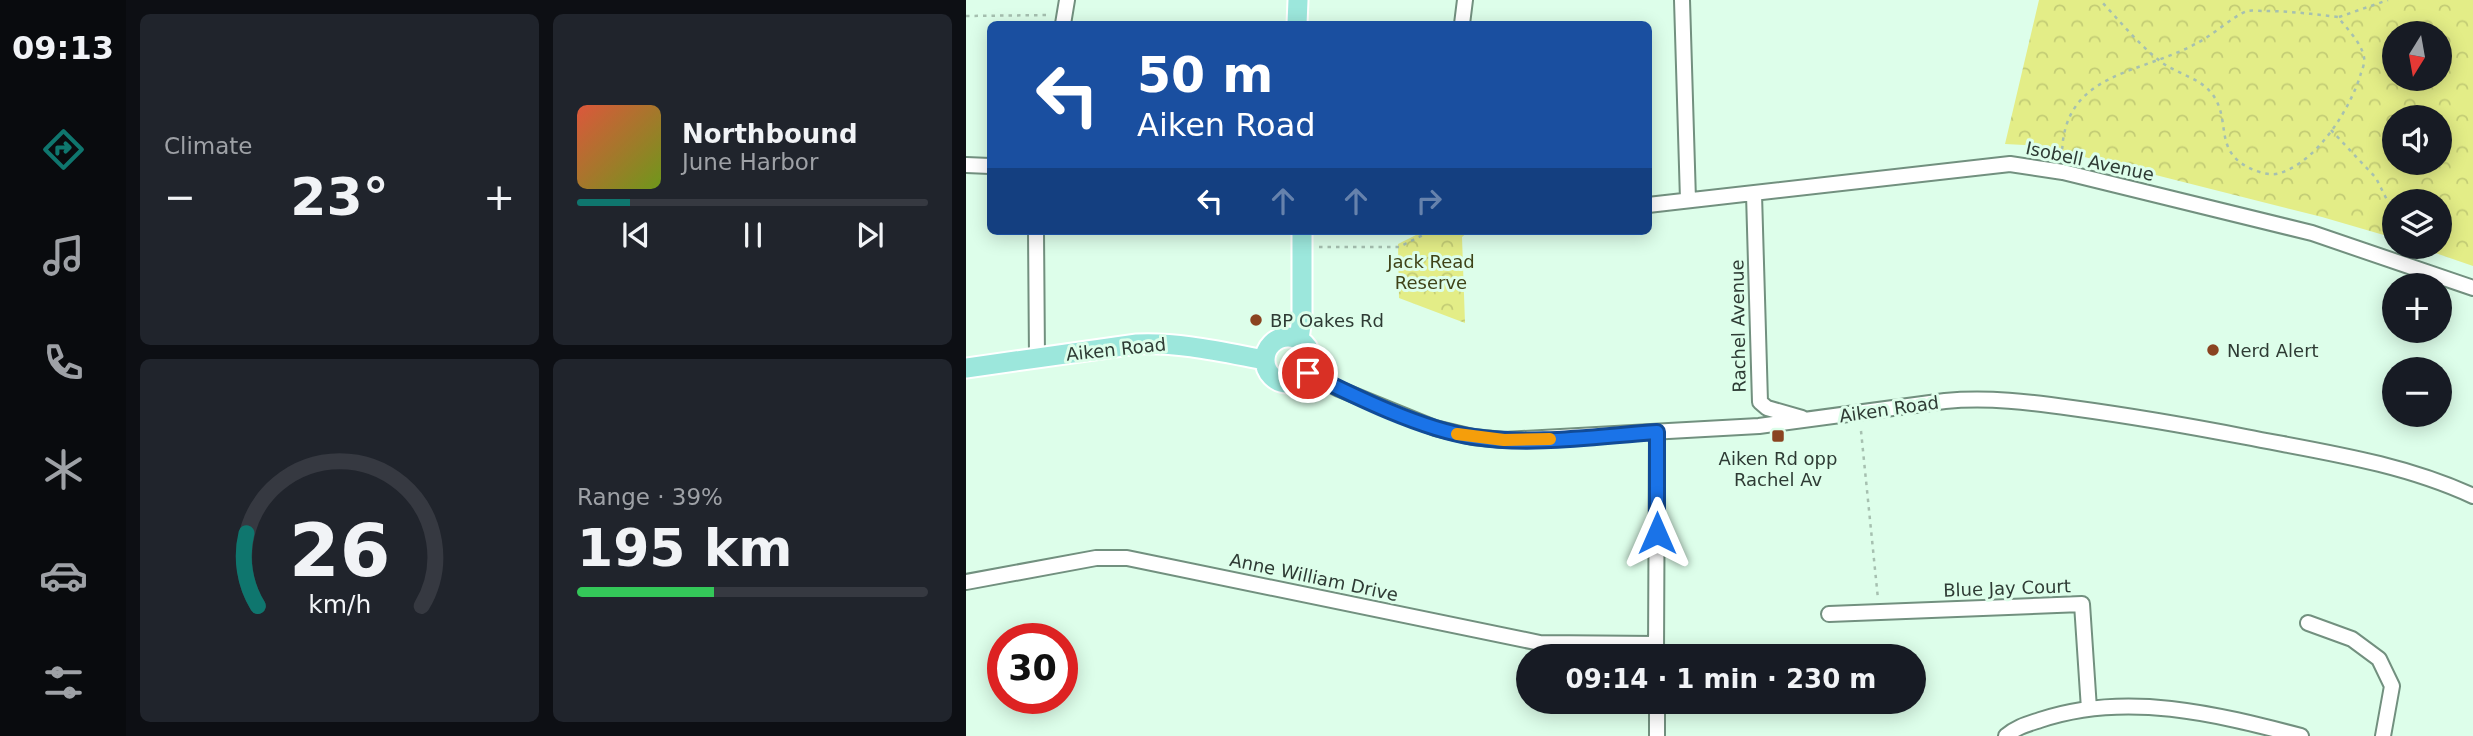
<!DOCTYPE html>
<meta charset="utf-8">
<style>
:root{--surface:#171b24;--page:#20242c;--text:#f1f3f6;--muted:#9ea1a6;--line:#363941;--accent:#0f766e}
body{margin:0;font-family:"DejaVu Sans",sans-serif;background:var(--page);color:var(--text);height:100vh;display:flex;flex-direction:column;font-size:26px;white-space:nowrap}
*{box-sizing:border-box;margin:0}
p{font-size:23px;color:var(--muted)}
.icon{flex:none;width:38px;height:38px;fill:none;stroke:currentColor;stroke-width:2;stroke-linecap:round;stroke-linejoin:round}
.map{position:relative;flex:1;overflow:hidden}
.side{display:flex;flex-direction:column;gap:14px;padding:14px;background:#0d0f14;width:840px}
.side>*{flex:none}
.banner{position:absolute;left:21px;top:21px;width:665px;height:214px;border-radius:10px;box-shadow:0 4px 18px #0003;background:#1a4fa0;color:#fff;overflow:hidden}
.needle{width:46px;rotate:191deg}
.buttons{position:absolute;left:1416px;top:21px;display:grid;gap:14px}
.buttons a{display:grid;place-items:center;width:70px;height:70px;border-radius:50%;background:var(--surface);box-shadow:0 4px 18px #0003;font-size:35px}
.speed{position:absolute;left:21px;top:623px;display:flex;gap:14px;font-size:35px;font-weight:700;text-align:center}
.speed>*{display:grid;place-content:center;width:91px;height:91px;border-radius:50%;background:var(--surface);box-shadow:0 4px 18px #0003;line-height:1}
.speed .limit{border:10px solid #d22;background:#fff;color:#111}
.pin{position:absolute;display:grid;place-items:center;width:60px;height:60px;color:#fff;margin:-30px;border:4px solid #fff;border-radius:50%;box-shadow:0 2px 7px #0007}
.me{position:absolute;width:77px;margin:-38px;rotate:0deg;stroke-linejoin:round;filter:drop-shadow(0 0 5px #0008)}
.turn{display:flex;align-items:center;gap:24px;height:147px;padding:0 35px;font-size:32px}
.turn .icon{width:91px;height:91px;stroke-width:2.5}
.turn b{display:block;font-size:49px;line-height:60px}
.lanes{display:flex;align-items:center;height:66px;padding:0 35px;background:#0003;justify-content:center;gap:35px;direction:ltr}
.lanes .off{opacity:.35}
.big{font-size:52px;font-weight:800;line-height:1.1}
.side .widget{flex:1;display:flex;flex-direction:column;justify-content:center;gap:10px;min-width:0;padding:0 24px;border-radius:10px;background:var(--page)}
.side .dial{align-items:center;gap:0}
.dial svg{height:182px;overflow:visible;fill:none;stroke:var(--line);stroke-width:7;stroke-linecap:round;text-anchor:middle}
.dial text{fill:var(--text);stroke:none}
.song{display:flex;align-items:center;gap:21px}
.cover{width:84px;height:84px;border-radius:10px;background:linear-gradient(135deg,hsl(10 70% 55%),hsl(80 70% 35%))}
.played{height:7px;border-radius:4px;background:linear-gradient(90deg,var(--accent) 15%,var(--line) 15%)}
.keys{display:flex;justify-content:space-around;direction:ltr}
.heat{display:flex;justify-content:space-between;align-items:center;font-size:38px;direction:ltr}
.charge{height:10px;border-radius:5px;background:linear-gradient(90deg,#34c759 39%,var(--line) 0)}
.side .tiles{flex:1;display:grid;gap:14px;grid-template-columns:repeat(2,1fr)}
.trip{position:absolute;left:550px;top:644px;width:410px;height:70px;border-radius:35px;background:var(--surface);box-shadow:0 4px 18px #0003;font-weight:800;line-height:70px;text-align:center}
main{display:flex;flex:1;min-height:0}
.menu{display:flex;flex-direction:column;width:126px;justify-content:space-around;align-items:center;background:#090b0e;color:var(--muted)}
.menu .icon{width:49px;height:49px}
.menu .selected{color:var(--accent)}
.menu b{font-size:32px;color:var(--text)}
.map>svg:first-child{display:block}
</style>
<main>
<nav class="menu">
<b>09:13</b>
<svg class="icon selected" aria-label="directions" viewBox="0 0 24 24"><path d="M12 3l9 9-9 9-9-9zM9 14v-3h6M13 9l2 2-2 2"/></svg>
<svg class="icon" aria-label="music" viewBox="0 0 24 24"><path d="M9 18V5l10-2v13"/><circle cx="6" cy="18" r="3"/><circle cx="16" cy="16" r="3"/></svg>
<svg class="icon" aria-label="phone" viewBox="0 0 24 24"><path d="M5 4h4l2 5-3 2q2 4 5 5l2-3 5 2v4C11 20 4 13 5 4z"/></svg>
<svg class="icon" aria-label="climate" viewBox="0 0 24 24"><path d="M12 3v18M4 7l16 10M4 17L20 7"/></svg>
<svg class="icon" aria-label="car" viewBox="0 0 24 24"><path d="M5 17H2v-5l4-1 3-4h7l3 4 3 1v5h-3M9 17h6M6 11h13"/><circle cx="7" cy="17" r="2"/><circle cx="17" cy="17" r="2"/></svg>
<svg class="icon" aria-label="filters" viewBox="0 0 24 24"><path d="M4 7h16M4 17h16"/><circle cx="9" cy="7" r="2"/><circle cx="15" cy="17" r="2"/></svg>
</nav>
<section class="side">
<div class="tiles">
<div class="widget"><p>Climate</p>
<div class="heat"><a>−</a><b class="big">23°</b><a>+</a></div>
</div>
<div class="widget">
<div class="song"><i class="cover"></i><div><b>Northbound</b><p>June Harbor</p></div></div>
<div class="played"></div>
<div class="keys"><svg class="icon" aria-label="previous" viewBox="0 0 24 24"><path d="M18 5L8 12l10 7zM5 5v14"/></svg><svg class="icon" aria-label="pause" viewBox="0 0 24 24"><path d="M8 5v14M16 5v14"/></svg><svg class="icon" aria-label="next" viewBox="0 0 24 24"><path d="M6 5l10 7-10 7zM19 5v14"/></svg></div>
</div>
<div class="widget dial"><svg viewBox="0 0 100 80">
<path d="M14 69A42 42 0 1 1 86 69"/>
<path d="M14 69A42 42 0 0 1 9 37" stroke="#0f766e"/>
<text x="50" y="56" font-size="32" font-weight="700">26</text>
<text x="50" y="72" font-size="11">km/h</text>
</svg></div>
<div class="widget"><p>Range · 39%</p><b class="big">195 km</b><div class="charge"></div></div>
</div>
</section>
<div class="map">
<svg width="1507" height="736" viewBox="0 0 1507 736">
<defs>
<pattern id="park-crowns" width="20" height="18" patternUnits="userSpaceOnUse" patternTransform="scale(1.75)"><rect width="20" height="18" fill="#e3ed87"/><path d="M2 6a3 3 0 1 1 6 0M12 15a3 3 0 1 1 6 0" fill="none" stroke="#c3cc75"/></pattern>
</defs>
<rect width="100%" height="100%" fill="#ddfeea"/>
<path fill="url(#park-crowns)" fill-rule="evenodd" d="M1073,0H1507V266L1452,247H1474V201H1428V238L1356,217L1075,146L1039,144ZM1428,33H1474V79H1428ZM1428,117H1474V163H1428Z
M458,231H503L496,237L499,323L433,298L432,244Z"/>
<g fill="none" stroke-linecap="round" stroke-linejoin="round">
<defs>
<path id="minor" d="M716,0L722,200
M97,24L101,0
M496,24L499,0
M0,165L24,166
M788,194L794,402L801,408L836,418
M682,205L1044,164L1097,172L1346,233L1507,288
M70,231L71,358
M342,373L373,389L469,428L507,437L538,440L793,426L979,401C1022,397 1064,402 1106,408C1165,416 1223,426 1280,437C1357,452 1436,463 1507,496
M0,582L130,558H161L574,643L690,644
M863,614L1116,604L1123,709
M1342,623L1386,639L1413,659L1426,686L1417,736
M690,656L691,432
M691,702V736
M1040,736C1050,727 1062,724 1074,720C1160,691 1250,714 1335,736"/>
<path id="major" d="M331,24L332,0
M299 360a23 23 0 1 1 46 0a23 23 0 1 1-46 0Z
M333,339L336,318V231
M0,368L171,344C214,342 256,352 299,360"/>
</defs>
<use href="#minor" stroke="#72907f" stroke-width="18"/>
<use href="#major" stroke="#fff" stroke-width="23"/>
<path stroke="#a6c0b0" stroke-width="2.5" stroke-dasharray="3.5 5" stroke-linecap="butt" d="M0,16L85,15
M1373,17L1422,0
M1365,130L1410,178L1421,200L1428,205
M1096,158C1095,71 1174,75 1231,43C1246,36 1267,16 1281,11C1286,10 1293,11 1297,11C1323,11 1347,14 1372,17C1381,29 1395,42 1398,57C1399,62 1397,68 1395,73C1385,108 1351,162 1314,173C1307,176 1295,173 1288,170C1246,153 1266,122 1247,95C1234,77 1210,74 1194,61C1172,44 1153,20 1134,0
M353,247H433L465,231
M895,431L912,599"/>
<use href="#minor" stroke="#fff" stroke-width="14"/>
<use href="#major" stroke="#9ce7dc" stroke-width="19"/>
</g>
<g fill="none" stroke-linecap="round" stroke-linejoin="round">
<defs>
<path id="route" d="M342,373C388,396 457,430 508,437C566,446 632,436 691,432V533"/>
</defs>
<use href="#route" stroke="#114b97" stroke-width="18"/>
<use href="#route" stroke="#1a73e8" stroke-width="12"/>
<path stroke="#f59e0b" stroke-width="12" d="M491,434L538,440L584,439"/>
</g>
<g fill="#8a4320" stroke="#ddfeea" stroke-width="2.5">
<circle cx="290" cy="320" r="7"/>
<circle cx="1247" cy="350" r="7"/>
<rect x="805" y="429" width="14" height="14" rx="3.5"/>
</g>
<g text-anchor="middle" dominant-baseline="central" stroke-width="6" stroke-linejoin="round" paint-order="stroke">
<g font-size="18" fill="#2e3b34" stroke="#ddfeea">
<text transform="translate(1124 161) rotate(12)">Isobell Avenue</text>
<text transform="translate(772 326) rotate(-91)">Rachel Avenue</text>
<text transform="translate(150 349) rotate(-6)">Aiken Road</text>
<text transform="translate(923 409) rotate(-8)">Aiken Road</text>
<text transform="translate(348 577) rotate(12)">Anne William Drive</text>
<text transform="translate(1041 588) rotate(-2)">Blue Jay Court</text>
</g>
<g font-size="18" fill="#3f4318" stroke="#ddfeea">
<text x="465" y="261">Jack Read<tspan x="465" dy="21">Reserve</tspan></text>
</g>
<g font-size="18" fill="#2e3b34" stroke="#ddfeea" text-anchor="start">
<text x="304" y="320">BP Oakes Rd</text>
<text x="1261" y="350">Nerd Alert</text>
<text x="812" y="458" text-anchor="middle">Aiken Rd opp<tspan x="812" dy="21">Rachel Av</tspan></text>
</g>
</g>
</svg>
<div class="buttons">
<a><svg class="needle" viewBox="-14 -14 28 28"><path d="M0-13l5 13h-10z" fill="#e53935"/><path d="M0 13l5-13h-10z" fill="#9ea1a6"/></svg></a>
<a><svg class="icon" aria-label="sound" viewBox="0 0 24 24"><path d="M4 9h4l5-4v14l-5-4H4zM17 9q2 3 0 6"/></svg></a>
<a><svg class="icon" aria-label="layers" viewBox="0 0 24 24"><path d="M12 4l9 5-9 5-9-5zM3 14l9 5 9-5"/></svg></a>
<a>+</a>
<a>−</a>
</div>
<div class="speed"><div class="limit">30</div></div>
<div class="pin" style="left:342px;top:373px;background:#d93025"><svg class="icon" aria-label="arrive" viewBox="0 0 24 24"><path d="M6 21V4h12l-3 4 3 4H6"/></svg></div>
<svg class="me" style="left:691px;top:533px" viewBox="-20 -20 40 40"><path d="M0-17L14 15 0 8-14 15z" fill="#1a73e8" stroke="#fff" stroke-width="4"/></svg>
<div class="trip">09:14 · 1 min · 230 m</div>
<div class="banner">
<div class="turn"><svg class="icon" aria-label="left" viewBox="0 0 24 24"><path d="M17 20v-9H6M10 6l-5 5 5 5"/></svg><div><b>50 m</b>Aiken Road</div></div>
<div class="lanes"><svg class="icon" aria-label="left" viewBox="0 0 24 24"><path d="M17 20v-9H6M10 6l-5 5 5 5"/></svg><svg class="icon off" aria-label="ahead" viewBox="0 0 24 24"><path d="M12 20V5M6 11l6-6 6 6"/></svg><svg class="icon off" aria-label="ahead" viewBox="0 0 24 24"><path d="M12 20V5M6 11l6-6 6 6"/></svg><svg class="icon off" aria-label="right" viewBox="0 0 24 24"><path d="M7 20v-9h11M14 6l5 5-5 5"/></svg></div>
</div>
</div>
</main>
